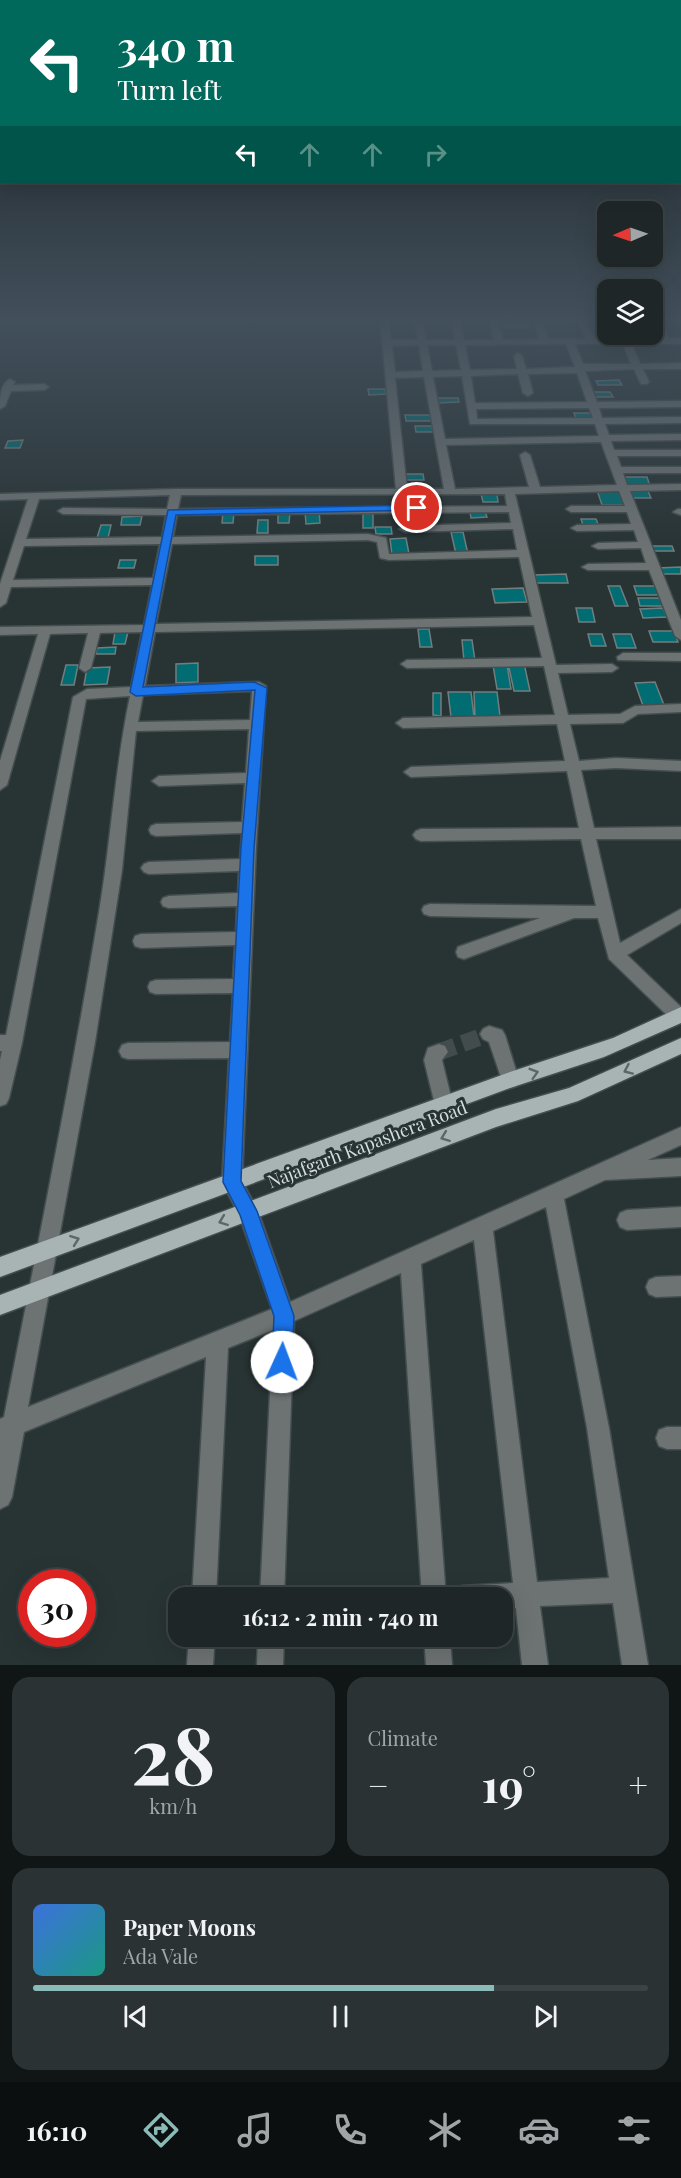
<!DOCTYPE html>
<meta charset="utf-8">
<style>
:root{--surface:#1e2627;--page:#2b3233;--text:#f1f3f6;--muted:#a1a5a7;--line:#3c4344;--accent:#8bbbb9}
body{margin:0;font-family:"Playfair Display",serif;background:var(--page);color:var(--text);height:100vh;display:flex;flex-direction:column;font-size:22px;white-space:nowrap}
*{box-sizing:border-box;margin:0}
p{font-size:20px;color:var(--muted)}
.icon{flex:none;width:33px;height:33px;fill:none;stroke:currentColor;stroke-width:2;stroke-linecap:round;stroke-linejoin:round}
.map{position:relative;height:1665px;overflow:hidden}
.details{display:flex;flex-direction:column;gap:12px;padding:12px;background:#101515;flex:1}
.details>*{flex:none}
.banner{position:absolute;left:0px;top:0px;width:681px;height:183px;box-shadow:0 6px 24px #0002,0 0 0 2px var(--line);background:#00695c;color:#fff;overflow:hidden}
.needle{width:39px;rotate:268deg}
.tools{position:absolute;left:597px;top:201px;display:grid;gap:12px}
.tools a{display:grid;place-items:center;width:66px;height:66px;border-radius:12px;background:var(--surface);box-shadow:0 6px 24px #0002,0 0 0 2px var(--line);font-size:30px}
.speed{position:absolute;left:18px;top:1569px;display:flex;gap:12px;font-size:30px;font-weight:700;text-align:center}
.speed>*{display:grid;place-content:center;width:78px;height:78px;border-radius:50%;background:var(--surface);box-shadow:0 6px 24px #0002,0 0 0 2px var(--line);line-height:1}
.speed .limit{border:9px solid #d22;background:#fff;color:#111}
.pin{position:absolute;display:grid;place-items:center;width:51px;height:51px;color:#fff;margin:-26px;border:3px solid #fff;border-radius:50%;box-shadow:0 2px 6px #0007}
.me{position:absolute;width:66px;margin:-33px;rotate:2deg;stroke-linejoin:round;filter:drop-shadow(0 0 4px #0008)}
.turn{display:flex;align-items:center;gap:21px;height:126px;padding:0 18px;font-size:27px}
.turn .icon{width:78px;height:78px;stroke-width:2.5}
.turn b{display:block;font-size:42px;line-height:51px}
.lanes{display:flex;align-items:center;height:57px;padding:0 18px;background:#0003;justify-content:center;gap:30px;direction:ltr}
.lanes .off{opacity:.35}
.big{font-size:45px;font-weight:700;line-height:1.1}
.details .card{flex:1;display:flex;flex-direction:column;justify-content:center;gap:9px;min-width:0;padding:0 21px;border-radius:18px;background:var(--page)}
.details .dial{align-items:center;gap:0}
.dial b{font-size:78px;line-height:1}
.song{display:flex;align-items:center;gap:18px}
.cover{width:72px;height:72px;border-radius:9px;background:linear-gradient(135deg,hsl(220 70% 55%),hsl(170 70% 35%))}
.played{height:6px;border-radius:3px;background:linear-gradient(90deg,var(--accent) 75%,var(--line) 75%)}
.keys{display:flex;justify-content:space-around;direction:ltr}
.heat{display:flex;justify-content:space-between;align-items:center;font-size:33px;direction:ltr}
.details .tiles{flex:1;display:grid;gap:12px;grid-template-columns:1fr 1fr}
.card:last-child{grid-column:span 2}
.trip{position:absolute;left:168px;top:1587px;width:345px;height:60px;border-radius:18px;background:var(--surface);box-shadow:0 6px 24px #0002,0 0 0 2px var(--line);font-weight:700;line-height:60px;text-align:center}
.dock{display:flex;height:96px;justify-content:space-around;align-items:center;background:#0c0f10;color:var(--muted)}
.dock .icon{width:42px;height:42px}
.dock .active{color:var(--accent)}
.dock b{font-size:27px;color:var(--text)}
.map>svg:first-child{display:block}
</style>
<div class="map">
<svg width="681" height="1665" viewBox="0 0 681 1665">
<rect width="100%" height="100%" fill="#283334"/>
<path fill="#016d72" stroke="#717e7e" stroke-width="1.5" d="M503,324H529L530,328H504Z
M619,380L622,385H598L596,381Z
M368,389H385L386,394L369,395Z
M591,392H610L613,397H593Z
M435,398H458L459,402L436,403Z
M574,413H592L594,419H576Z
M405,415H430L431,421H406Z
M415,426H432L433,432H416Z
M23,440L20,448H5L8,441Z
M405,474H423L424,480H405Z
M624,477H647L650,486L627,485Z
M627,489H647L651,498H631Z
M597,490H620L625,505H602Z
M481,494H497L498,502H483Z
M305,511H319L320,523L306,524Z
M485,511L487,517L471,518L470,512Z
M223,512H234L233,523H222Z
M278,512H290L289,523H278Z
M363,514H373V528H363Z
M142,516L140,525H121L122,517Z
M581,519H596L598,524L583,525Z
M258,520H268V533H257Z
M101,525H111L108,538H97Z
M375,527H391L392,534H376Z
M451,532H463L468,554H456Z
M406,538L409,554L392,555L390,539Z
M649,546H672L674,551H650Z
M255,556H278V565H255Z
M120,560H136L134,568H118Z
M681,567V574H661L658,568Z
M566,574L568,583H536L534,575Z
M608,586H620L628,606H615Z
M634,586H657L660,595H637Z
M523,588L527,602L495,603L492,589Z
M638,598H663L666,606H640Z
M576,608H592L595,622H579Z
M663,608L667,617L643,618L640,609Z
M418,629H429L432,647H420Z
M649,631H674L678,642H653Z
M115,632H128L125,644H113Z
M588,634H602L606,646H591Z
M613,634H631L636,648H617Z
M462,640H472L475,661H464Z
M116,647L115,654H96L97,648Z
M198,663V682L176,683V664Z
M508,663H524L530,691H514Z
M66,665H78L74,685H61Z
M493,665H507L511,689H497Z
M110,667L107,684L84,685L87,668Z
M655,682L664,705L643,706L635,683Z
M448,692H471L474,717H451Z
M474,692H497L500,716H475Z
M433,693H441V716L433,715Z"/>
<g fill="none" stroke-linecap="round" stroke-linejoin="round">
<path stroke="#424c4d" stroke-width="17" stroke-dasharray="17 8" stroke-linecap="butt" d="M439,1052L489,1034"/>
<defs>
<path id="minor" d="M380,318H388L391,340H418L414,318H422L426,340H455L451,318H459L464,340H494L489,318H497L503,340L539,339L533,318H541L548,339H586L577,318H585L594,339H660L652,325V318H657L669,338H681V344H632L640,364L681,363V369H643L649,382L647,384H641L634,369L585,371L597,402L681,401V407L599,408L602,418L681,417V423L605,424L609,435L681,434V440L611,441L614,450H681V456H617L621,467H681V473H623L627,485L681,484V490L630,491L681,620V640L675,636L649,570H588L582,567L588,564L646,563L641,548L598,549L592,546L598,543L638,542L634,530L577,531L571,528L577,525L631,524L627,512H571L566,509L571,506H625L619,491L515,494L556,665L612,664L618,668L612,672L558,673L568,715L620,714L635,706L681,704V712L638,714L623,723L570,724L579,761L616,758L681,761V771L616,768L581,770L594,828L681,827V839H596L620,943L681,909V923L627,955L681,1007V1023L673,1021L609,959L598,918H574L464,959L458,957L456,952L458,947L540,918L430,916L424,914L422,910L424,906L430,904L596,906L581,839L421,841L416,839L413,835L416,831L421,829L579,828L567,771L411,777L404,772L411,767L565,761L557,724L403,728L396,723L403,718L555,715L544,666L407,668L401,664L407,660L542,658L534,625L155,632L145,686L259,682L266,686L256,848L242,1181L258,1211L290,1302L681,1127V1145L648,1160L681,1158V1176L605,1180L564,1199L609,1428L648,1665H622L613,1603L540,1606L548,1665H522L516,1608H502V1598H450L453,1589L462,1586L513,1583L474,1240L421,1264L446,1598H422L401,1273L294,1321L284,1598H260L273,1330L228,1348L216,1598H192L206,1357L24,1432L12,1497L8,1505L0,1509V1419L4,1417C37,1249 71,1081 99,912C111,840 115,767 130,696L86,699L22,1043L9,1098L6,1104L0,1106V1060L2,1051H0V1035H6L73,697L87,689L131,687L142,632L100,633L91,668L85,672L79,668L88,633L50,634L7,785L0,790V761L38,634L0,635V627L144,625L152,585L11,587L6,603L0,607V584L28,499L0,500V494L176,489H396ZM566,344L575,367L526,369L522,356L518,353L514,356L517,369L470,370L465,345ZM575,344H623L631,364H583ZM419,345L423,371L395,372L392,346ZM427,345H456L461,370L432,371ZM577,373L587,402L475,403L471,376L518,374L523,393L528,396L533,393L528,374ZM462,376L470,424H595L599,436L445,439L433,377ZM424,377L444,489H407L395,378ZM589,408L593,418L477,419L476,409ZM601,442L617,485L540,487L530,455L525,452L520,455L529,487L455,489L446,445ZM505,494L507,506L178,509L181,495ZM170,495L167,509L63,508L58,511L63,514L166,515L162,537L26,539L39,499ZM509,512L511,523L405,526L399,529L405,532L513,529L517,550L389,554L386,538L368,534L173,537L177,515ZM368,540L377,542L380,558L389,560L519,557L532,617L156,624L172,544ZM160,544L153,578L13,580L24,546ZM252,691L250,720L138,722L143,695ZM249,729L246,773L159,776L152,781L159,786L245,783L242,822L156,824L151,826L149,830L151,834L156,836L242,833L240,859L149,862L144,864L141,868L144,872L149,874L239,871L238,893L169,896L163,898L161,902L163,906L169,908L237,906L236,932L141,934L135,936L133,941L135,946L141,948L235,945L233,979L156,980L150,982L148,987L150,992L156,994L233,993L230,1042L128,1043L122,1045L119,1051L122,1057L128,1059L229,1058L222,1182L239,1215L272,1309L28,1407L95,1042L122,870L136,731ZM546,1207L587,1428L609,1578L537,1582L493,1231Z
M10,379L15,382L13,385L44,384L49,387L44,390L11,391L5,406L0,409C0,398 0,384 10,379Z
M678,509H681V515L673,512Z
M623,653H681V661L618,660L617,657Z
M489,1026L502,1030L505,1035L519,1080L516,1086L510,1088L504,1086L489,1042L483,1039L480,1034L483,1029Z
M439,1044L445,1046L448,1052L442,1060L453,1105L451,1111L444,1113L437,1111L435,1105L424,1060L428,1048Z
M681,1207V1227L627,1230L620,1227L617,1220L620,1213L627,1210Z
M681,1276V1296L656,1297L649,1294L646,1287L649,1280L656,1277Z
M667,1427H681V1449H667L659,1446L656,1438L659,1430Z
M189,1636H215L213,1665H187Z
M258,1636H284L283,1665H257Z
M424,1636H450L452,1665H426Z"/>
<path id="major" d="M681,1007V1023L604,1057L510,1088L0,1277V1257L510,1072L613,1038Z
M681,1038V1054L578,1101L496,1127L0,1315V1295L496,1109L569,1088Z"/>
</defs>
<use href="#minor" stroke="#444e4f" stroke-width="3"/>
<use href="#major" stroke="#444e4f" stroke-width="3"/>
<use href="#minor" fill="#6d7273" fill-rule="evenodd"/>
<use href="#major" fill="#a8b3b4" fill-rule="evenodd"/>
</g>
<defs><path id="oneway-chevron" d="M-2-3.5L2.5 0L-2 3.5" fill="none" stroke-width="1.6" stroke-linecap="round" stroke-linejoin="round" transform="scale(1.5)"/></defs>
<g stroke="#5b6667">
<use href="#oneway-chevron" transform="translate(628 1070) rotate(156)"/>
<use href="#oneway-chevron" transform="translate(534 1073) rotate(-17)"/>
<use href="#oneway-chevron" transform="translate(445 1137) rotate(159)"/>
<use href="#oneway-chevron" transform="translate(223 1221) rotate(159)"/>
<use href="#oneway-chevron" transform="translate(75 1240) rotate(-20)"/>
</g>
<linearGradient id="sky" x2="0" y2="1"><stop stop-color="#161c1d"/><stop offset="0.58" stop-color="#42505c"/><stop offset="1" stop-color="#42505c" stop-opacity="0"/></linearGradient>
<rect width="681" height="551" fill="url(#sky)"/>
<path fill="#1a73e8" stroke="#114b97" stroke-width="1.5" d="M417,505L422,508L421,510L176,515L143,687L254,682L267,688L254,848L241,1181L257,1211L294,1316L292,1362L289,1369L282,1372L275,1369L272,1362L274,1316L240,1215L223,1182L241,848L255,690L136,696L130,692L168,510Z"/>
<g text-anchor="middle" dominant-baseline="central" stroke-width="6" stroke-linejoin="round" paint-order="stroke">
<g font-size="18" fill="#d6dddd" stroke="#283334">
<text transform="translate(367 1144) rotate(-21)">Najafgarh Kapashera Road</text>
</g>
</g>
</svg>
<div class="tools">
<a><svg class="needle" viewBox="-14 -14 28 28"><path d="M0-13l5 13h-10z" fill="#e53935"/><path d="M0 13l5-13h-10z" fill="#a1a5a7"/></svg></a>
<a><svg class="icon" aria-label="layers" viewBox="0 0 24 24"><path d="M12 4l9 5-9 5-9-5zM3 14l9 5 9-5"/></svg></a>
</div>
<div class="speed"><div class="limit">30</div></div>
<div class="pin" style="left:417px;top:508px;background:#d93025"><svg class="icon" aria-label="arrive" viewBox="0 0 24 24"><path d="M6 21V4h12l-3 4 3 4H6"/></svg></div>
<svg class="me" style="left:282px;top:1362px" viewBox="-20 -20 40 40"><circle r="19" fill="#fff"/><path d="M0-13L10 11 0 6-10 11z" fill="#1a73e8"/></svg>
<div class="trip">16:12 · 2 min · 740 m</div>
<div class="banner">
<div class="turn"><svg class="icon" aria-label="left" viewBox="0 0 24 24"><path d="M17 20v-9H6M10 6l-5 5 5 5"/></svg><div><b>340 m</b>Turn left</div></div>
<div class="lanes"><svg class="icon" aria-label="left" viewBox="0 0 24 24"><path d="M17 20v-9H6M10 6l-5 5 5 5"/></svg><svg class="icon off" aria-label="ahead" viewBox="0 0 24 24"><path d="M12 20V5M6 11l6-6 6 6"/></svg><svg class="icon off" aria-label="ahead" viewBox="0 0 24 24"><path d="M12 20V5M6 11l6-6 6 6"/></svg><svg class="icon off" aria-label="right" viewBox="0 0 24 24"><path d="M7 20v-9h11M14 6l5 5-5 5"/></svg></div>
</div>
</div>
<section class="details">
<div class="tiles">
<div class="card dial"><b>28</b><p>km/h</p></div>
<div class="card"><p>Climate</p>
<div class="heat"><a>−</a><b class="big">19°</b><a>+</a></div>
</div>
<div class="card">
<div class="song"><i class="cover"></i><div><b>Paper Moons</b><p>Ada Vale</p></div></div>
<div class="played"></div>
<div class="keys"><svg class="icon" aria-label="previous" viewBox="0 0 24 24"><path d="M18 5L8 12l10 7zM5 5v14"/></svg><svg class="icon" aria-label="pause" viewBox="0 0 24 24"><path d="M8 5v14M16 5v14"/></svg><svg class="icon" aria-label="next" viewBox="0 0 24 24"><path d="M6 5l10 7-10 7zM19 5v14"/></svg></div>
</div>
</div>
</section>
<nav class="dock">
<b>16:10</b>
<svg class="icon active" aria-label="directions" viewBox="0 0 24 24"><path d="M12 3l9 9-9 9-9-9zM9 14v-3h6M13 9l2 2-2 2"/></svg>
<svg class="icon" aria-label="music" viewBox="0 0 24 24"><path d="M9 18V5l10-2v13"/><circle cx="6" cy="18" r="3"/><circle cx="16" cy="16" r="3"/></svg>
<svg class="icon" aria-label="phone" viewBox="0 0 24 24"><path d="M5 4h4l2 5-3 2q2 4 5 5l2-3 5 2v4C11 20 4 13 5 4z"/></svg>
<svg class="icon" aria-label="climate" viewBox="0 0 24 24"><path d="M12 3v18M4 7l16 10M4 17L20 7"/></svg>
<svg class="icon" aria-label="car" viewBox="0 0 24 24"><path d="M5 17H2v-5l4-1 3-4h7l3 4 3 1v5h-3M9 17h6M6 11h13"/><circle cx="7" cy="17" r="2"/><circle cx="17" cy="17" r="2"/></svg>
<svg class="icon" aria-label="filters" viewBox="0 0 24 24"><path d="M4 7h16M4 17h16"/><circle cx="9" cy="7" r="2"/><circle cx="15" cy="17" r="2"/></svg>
</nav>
